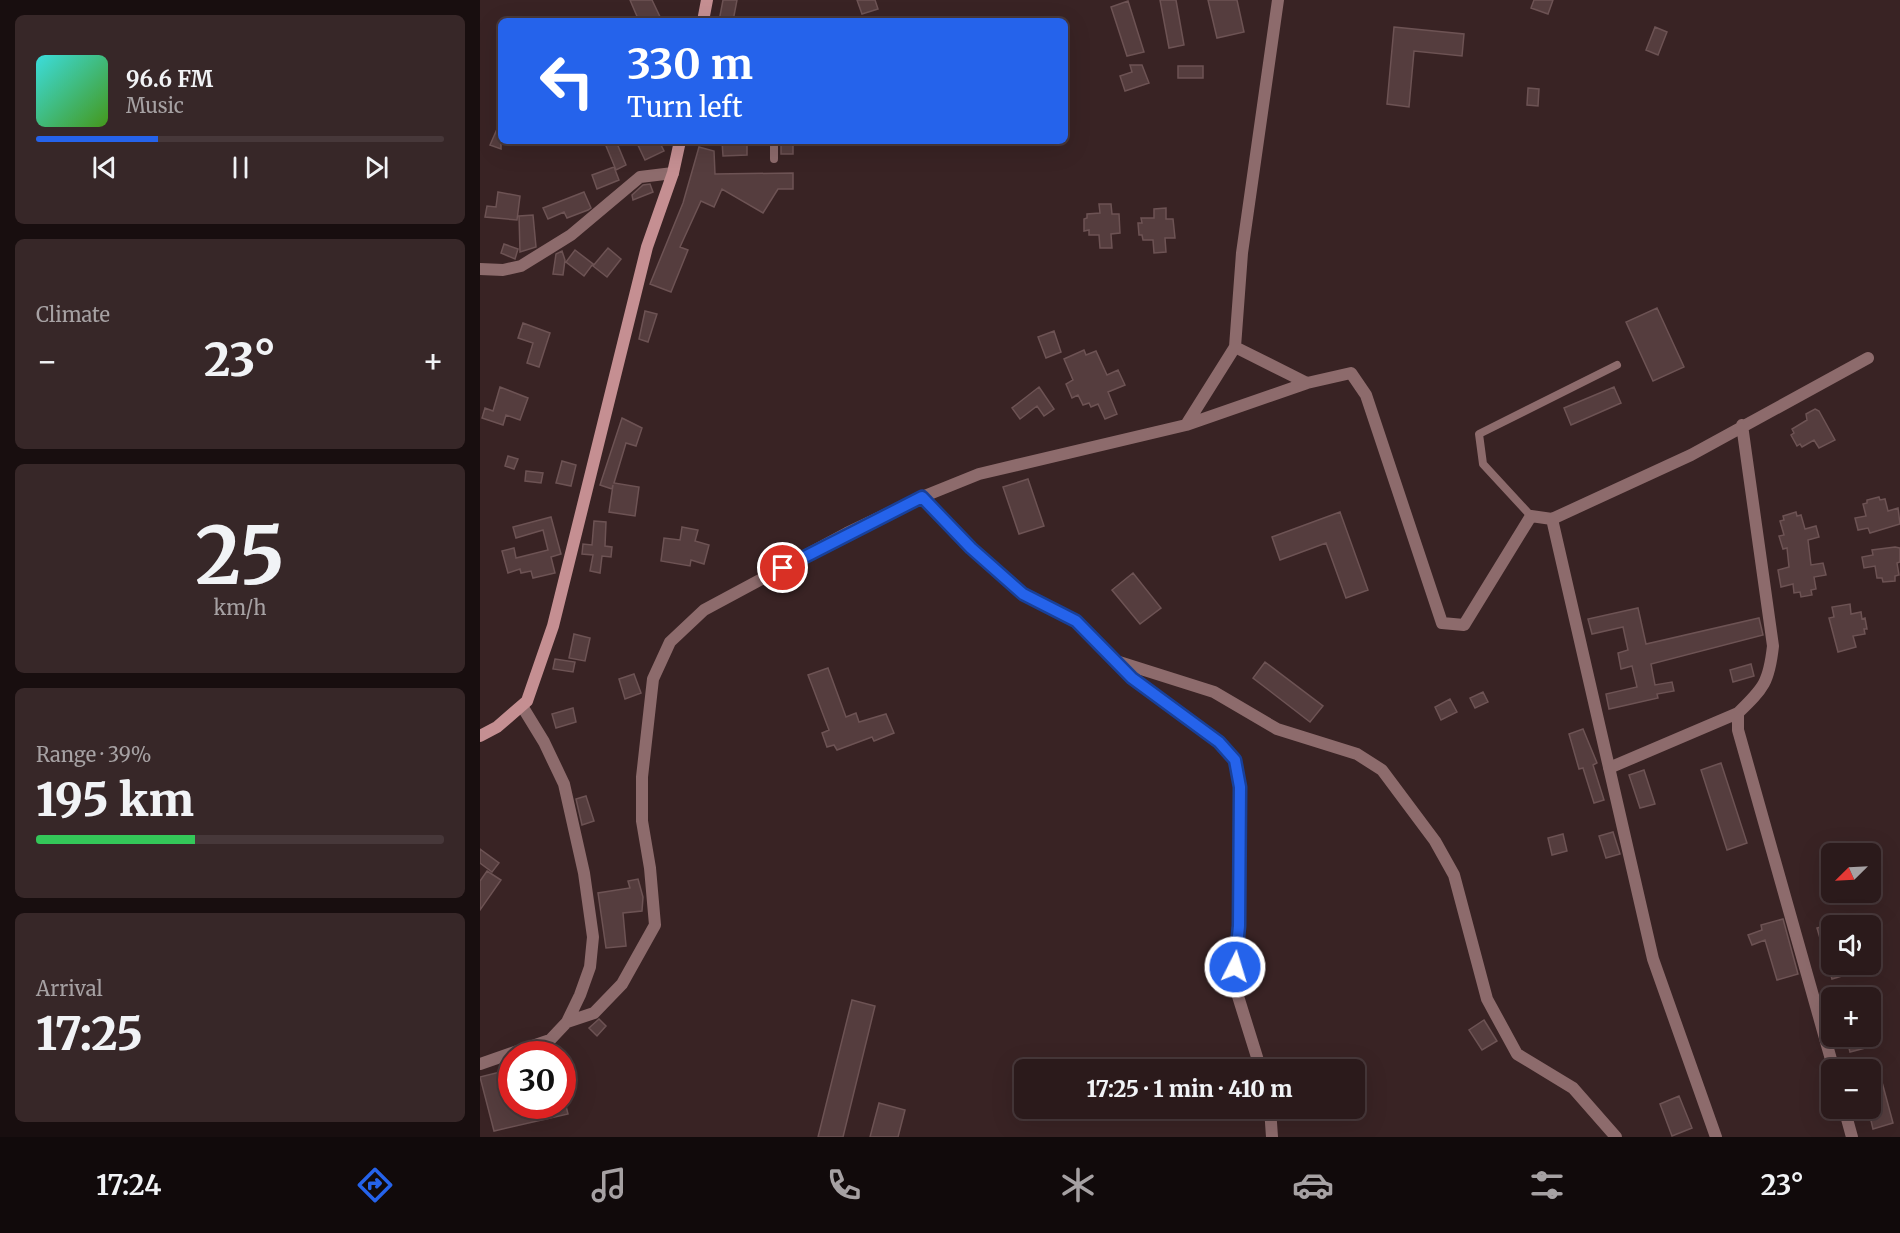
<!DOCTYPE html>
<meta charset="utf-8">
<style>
:root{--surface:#2b1a1b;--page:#372728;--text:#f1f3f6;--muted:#a6a1a3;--line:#47383a;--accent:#2563eb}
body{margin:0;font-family:Merriweather,serif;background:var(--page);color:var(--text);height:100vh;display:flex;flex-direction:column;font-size:22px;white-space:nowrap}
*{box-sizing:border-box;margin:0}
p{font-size:20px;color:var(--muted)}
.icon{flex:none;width:33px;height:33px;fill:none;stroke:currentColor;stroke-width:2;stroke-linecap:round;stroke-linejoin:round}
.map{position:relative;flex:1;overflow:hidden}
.side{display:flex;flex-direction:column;gap:15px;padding:15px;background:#180e0f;width:480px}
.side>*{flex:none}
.banner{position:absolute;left:18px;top:18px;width:570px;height:126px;border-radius:9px;box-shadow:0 6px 24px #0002,0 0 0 2px var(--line);background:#2563eb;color:#fff;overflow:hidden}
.needle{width:39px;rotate:246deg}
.buttons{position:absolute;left:1341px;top:843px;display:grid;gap:12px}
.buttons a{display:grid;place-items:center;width:60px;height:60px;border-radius:9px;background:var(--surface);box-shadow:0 6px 24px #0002,0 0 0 2px var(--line);font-size:30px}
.speed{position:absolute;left:18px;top:1041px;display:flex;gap:12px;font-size:30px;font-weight:700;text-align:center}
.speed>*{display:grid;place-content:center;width:78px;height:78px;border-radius:50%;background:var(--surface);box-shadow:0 6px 24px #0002,0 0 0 2px var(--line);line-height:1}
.speed .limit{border:9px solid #d22;background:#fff;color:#111}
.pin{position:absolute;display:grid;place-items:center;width:51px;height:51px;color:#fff;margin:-26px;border:3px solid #fff;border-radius:50%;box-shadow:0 2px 6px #0007}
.me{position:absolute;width:66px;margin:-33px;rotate:5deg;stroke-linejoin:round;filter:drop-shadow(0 0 4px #0008)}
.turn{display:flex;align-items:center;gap:21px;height:126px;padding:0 30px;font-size:27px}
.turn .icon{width:78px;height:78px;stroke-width:2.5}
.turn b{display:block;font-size:42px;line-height:51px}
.big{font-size:45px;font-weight:800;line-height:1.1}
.side .widget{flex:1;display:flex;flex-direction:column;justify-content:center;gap:9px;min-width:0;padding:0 21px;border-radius:9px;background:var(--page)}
.side .dial{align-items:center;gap:0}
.dial b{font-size:78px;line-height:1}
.song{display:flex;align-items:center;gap:18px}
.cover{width:72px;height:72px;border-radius:9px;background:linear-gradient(135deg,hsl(180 70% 55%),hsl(100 70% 35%))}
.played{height:6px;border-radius:3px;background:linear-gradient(90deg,var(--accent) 30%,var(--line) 30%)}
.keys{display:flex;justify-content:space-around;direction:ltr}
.heat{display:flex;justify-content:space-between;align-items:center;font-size:33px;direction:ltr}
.charge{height:9px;border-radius:4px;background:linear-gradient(90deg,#34c759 39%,var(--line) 0)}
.trip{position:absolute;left:534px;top:1059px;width:351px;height:60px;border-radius:9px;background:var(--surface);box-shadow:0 6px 24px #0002,0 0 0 2px var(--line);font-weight:800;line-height:60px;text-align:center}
.dock{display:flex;height:96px;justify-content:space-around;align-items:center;background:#110a0b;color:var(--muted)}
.dock .icon{width:42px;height:42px}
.dock .active{color:var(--accent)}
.dock b{font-size:27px;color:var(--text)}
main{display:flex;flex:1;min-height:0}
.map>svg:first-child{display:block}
</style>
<main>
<section class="side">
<div class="widget">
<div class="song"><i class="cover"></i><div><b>96.6 FM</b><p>Music</p></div></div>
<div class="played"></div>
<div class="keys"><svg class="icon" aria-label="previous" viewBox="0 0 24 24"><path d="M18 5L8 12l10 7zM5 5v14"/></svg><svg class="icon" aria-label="pause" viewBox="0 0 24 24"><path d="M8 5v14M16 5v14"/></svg><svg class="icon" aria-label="next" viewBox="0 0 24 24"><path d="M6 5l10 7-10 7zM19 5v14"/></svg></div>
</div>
<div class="widget"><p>Climate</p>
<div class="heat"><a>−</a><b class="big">23°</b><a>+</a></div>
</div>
<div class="widget dial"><b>25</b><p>km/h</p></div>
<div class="widget"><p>Range · 39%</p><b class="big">195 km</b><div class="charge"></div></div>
<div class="widget"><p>Arrival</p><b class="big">17:25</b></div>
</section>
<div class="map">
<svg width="1420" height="1137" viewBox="0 0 1420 1137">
<rect width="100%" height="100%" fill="#392324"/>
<path fill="#553d3e" stroke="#6d5354" stroke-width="1.5" d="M150,0H172L182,21H159Z
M243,0H257L253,21H239Z
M377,0H395L398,9L382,14Z
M680,0H696L704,45L689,48Z
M728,0H757L764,32L737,38Z
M1054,0H1073L1068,14L1051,8Z
M648,1L664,52L647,56L631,7Z
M914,27L984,34L982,56L934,51L929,107L907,104Z
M1175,27L1187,32L1178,55L1166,50Z
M650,65H662L669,83L645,91L640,76L652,72Z
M698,66H723V78H698Z
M1048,88L1059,89L1058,106L1047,105Z
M21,120V149L10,145Z
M124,141H136L146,165L136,170Z
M156,141H179L184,151L165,160Z
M242,141H267V155L243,156Z
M301,145H313V154H301Z
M219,147L234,151L235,174L313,173V189H298L283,213L242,189L234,207L221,201L200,247L208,250L191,292L170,284L203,203Z
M134,167L139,180L117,189L112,175Z
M170,184L173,192L153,200L152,195L163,185Z
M18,192L40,196L37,220L5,217L7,206L16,207Z
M104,192L111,208L108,210L87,218L84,212L68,219L63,208Z
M619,204H631L632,214H639L640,233L631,234L632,248H620L619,235H609V230L604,231V219L607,218V214L620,213Z
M686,208V219H693L695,238H685L686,252L674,253L673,240H663L662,235H659L658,223H662L661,218H674V209Z
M53,215L56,247L40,252L39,216Z
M24,244L38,249L35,259L21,253Z
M128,248L141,259L127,277L113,266Z
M95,250L113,264L104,276L86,262Z
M82,251L85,260L83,275L73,274L76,254Z
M1177,308L1204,367L1173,381L1146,322Z
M165,311L177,314L168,342L159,339Z
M43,323L70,333L59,367L47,363L53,343L38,338Z
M574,331L581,352L566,358L558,337Z
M604,350L606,355L616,351L627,375L638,370L645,385L628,392L637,414L625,419L618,404L611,407L609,403L603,405L598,395L592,398L586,384L593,380L584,359Z
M20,387L48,398L40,420L26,415L23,425L2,418L5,408L13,411Z
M559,387L574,409L564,416L557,406L540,419L532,408Z
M1134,387L1141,403L1091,425L1084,408Z
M1335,409L1339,411L1355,440L1339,448L1334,440L1322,447L1320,444L1317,446L1311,435L1314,433L1312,429L1327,420L1326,414Z
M142,418L162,428L156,446L146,443L134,483L159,487L155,516L129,512L133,485L132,489L120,485Z
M28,456L38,459L34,469L25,466Z
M82,461L96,465L91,486L76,483Z
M46,471L63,473L61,483L45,481Z
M548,479L564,526L539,534L523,487Z
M1399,497L1400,500L1405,499L1408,511L1418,508L1420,524L1390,533L1388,528L1378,530L1375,518L1386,516L1383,504L1387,503V500Z
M860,512L888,590L866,598L846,543L800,560L792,537Z
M1316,512L1317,516L1321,515L1325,529L1336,526L1339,537L1328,540L1331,565L1343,563L1346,575L1334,577L1336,589L1331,590L1332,595L1321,597L1320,592L1314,593L1313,584L1301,587L1298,570L1309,567L1307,548L1303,549L1299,536L1304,535L1300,521L1304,520L1303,516Z
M71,517L81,554L71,557L75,573L53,578L51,571L41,573L40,569L28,573L22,551L34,548L36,558L68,550L63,530L36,538L33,527Z
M114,521L126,522L125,546L132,547L131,557L122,556L120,573L110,571L113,555L102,554L103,544L112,545Z
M202,527L218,530L215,541L229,545L224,564L211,560L210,566L181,561L184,538L200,540Z
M1415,547L1420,548V562L1417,563L1419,575L1415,576V581L1403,582L1402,578H1397L1395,566L1384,568L1382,557L1393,555L1392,550Z
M653,573L681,608L660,624L632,590Z
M1370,604L1371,614L1381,612L1382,619L1385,618L1387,629H1384L1385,634L1373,636L1376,647L1358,652L1349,618L1354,617L1352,607Z
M1158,608L1166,644L1279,618L1283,635L1171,664L1175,685L1192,682L1194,691L1177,694L1178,698L1129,709L1126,694L1157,687L1152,666L1141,669L1138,653L1148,650L1143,627L1112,634L1108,619Z
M94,634L110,638L105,661L89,658Z
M75,659L95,662L93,672L73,669Z
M785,662L843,706L830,722L773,678Z
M1271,664L1274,676L1253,682L1250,670Z
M348,668L366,717L376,713L379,722L406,714L414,733L394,741L392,737L357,750L354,745L347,747L342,733L349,730L328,675Z
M154,674L161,693L145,699L139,679Z
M1003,692L1008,702L995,708L990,698Z
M970,699L977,712L961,720L955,707Z
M93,708L96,722L76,728L72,714Z
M1103,729L1117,763L1113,765L1124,800L1114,803L1103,768L1099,769L1089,734Z
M1241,763L1267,843L1247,850L1221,770Z
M1164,770L1175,804L1160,808L1149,775Z
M106,796L114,821L102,825L96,799Z
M1133,832L1140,854L1126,858L1119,836Z
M1083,834L1087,851L1072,855L1068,838Z
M0,849L19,863L12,872L0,863Z
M7,871L21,880L0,910V881Z
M158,879L163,897L162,911L143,913L146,946L126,948L118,893L150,888L148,881Z
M1303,919L1318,974L1297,980L1285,940L1272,945L1268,935L1282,930L1281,925Z
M1352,924V964H1369L1372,973L1352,979L1337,928Z
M372,1000L395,1006L363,1137H338Z
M119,1019L126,1026L117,1036L109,1028Z
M1004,1020L1017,1041L1002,1050L989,1030Z
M1366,1036H1390L1393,1046L1370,1052Z
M32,1069V1106H37L38,1113L66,1106H86L88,1114L14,1131L0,1077Z
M1399,1071L1413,1123L1393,1129L1388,1108H1390V1073Z
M1199,1096L1212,1128L1192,1136L1180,1104Z
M399,1103L425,1110L418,1137H390Z"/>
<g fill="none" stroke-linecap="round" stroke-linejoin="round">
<path stroke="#8d6b6c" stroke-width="8" d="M294,141V159
M200,142L221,141
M1051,516L1003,464L999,434L1137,365"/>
<path stroke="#8d6b6c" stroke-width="12" d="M0,269L23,270L41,266L91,235L160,177L193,173
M755,347L827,383L871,373L886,395L962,623L984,625L1051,516L1072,519L1173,959L1236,1137
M706,425L755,347L762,253L798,0
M1262,425L1293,646C1289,682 1284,688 1258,713V730L1354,1070
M442,497L491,548L543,594L596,621L653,678L739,742L755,760L760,787L757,993L781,1070
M1072,519L1211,455L1388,358
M636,661L734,692L797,729L877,754L902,770L955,841L974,875L1007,999L1037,1054L1093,1088L1136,1137
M1129,768L1258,713
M87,1022L114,1013L142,984L175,925L170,868L162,821V777L173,679L190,642L224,610L367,533L442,497L499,474L706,425L827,383
M0,1064L70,1040L87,1022L100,995L110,967L113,937L104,873L84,784L64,742L42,706
M790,1108L792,1137
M1364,1108L1372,1137"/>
<path stroke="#c58f92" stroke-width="12" d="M223,21L227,0
M0,736L17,727L47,701L73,626L167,247L193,173L200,141"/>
</g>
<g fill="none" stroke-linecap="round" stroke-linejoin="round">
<defs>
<path id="route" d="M303,568L442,497L491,548L543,594L596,621L652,678L739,742L755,760L760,787L759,926L755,967"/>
</defs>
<use href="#route" stroke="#184099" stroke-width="15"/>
<use href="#route" stroke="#2563eb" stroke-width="10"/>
</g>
</svg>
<div class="buttons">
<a><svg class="needle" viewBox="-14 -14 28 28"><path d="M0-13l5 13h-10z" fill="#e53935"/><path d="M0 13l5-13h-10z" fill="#a6a1a3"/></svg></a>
<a><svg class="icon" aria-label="sound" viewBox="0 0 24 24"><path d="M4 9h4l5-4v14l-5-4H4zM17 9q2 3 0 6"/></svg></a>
<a>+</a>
<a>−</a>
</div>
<div class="speed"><div class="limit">30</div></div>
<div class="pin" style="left:303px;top:568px;background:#d93025"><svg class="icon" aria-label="arrive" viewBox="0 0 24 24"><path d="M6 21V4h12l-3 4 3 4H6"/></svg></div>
<svg class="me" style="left:755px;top:967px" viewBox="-20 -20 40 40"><circle r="17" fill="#2563eb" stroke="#fff" stroke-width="3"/><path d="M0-11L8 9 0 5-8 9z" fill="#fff"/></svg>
<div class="trip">17:25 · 1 min · 410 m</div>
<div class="banner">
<div class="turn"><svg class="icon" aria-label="left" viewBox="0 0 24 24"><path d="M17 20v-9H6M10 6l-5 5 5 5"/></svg><div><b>330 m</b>Turn left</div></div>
</div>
</div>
</main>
<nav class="dock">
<b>17:24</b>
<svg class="icon active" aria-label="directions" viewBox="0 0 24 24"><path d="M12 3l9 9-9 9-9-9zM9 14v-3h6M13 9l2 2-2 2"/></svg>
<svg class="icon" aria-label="music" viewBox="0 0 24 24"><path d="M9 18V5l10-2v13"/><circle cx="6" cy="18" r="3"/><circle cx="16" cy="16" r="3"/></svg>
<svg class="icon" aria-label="phone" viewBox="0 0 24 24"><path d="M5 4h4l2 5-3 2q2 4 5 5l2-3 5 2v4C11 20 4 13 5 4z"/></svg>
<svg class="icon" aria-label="climate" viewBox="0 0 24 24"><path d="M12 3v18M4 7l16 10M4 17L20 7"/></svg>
<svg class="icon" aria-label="car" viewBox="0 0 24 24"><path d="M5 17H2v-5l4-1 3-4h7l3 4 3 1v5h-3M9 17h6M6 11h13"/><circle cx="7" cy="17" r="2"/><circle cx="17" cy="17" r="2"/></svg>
<svg class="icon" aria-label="filters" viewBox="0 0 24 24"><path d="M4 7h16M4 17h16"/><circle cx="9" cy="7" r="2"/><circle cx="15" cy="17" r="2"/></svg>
<b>23°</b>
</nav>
